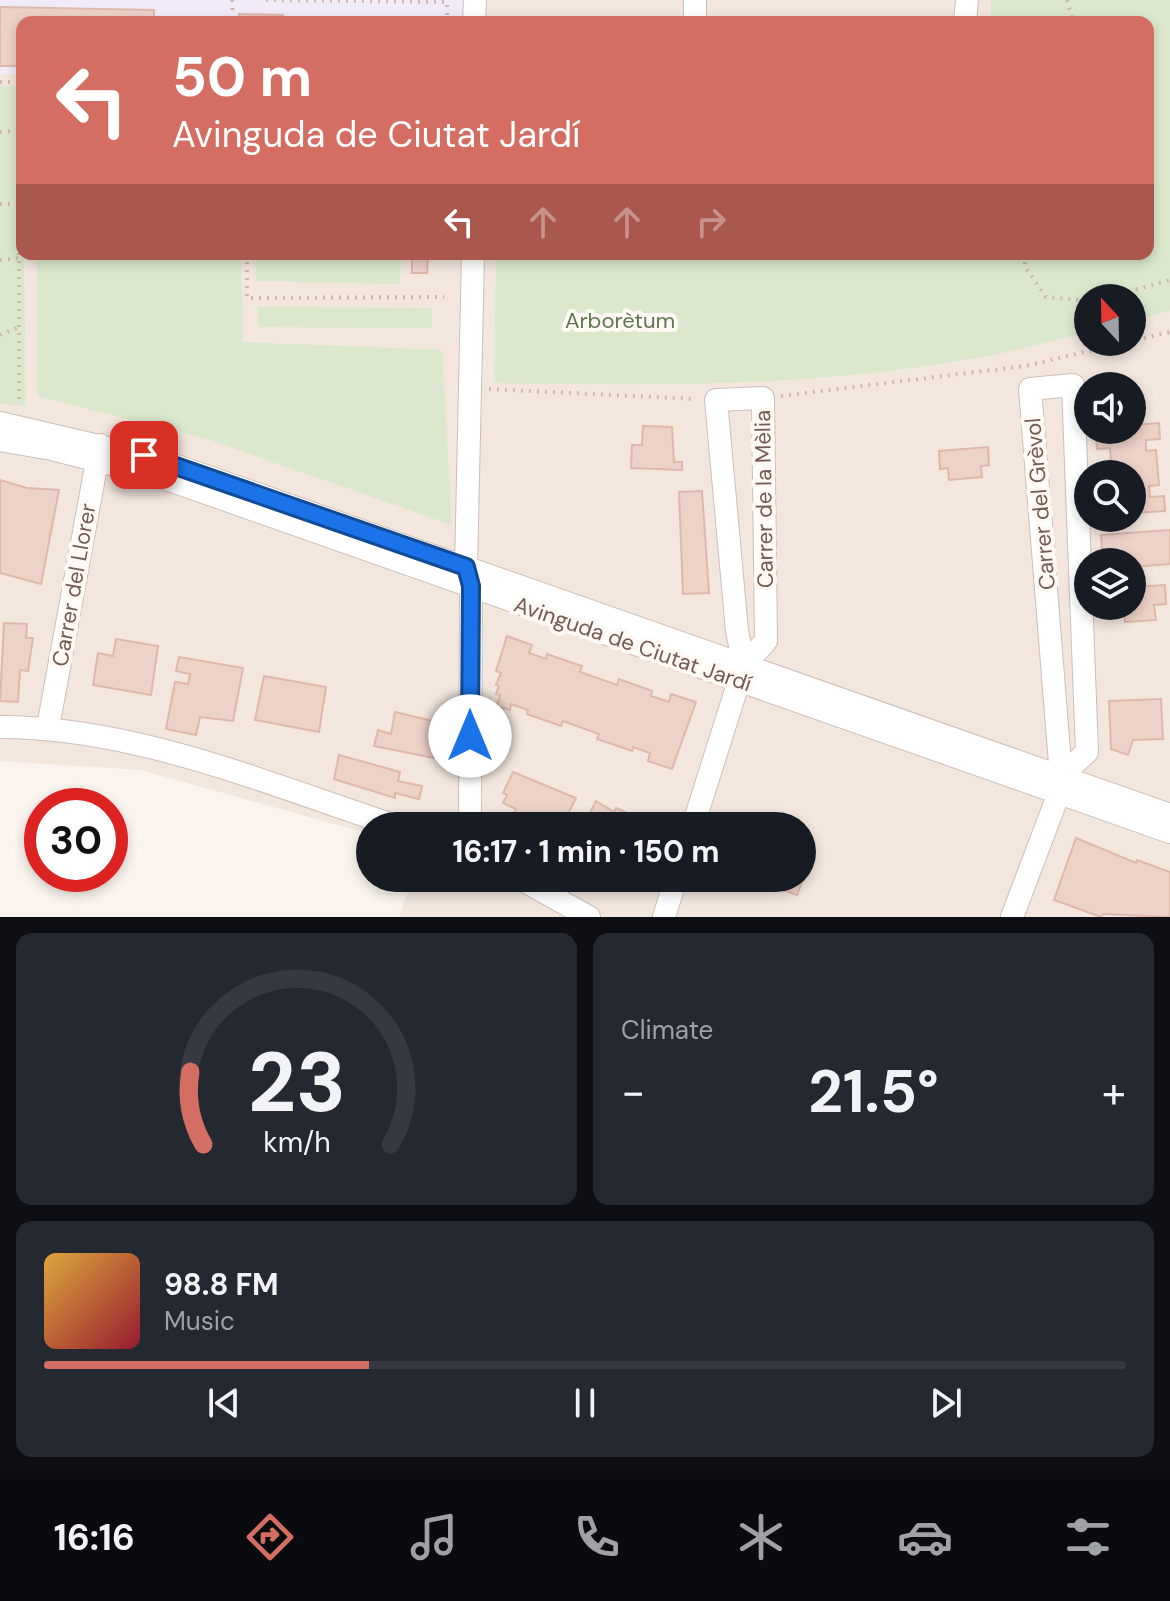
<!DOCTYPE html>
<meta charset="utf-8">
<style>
:root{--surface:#171b24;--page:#242831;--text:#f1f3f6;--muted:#9ea1a6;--line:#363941;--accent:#d56e62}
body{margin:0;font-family:"DM Sans",sans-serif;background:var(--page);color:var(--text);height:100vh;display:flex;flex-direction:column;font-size:30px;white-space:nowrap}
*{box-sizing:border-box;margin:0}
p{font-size:26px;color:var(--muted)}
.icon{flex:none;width:44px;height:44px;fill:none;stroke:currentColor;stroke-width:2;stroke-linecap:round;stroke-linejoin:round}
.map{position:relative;height:917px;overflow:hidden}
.sheet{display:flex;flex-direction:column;gap:16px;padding:16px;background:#0d0f14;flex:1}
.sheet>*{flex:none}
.banner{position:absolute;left:16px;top:16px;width:1138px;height:244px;border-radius:16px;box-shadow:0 4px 12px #0003;background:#d56e62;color:#fff;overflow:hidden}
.needle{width:52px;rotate:338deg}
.controls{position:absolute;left:1074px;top:284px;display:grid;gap:16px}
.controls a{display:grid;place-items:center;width:72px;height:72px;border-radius:50%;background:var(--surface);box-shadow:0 4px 12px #0003;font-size:40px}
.speed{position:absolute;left:24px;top:788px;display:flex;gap:16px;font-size:40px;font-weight:700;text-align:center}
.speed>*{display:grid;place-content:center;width:104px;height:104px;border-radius:50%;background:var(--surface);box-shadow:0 4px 12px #0003;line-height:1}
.speed .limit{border:12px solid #d22;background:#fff;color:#111}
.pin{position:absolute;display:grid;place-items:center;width:68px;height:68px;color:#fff;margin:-34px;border-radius:16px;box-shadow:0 4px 12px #0006}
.me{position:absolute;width:88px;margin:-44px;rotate:0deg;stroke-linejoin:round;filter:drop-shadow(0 0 6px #0008)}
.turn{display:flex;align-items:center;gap:28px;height:168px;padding:0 24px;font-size:36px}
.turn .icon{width:104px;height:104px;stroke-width:2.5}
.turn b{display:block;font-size:56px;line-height:68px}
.lanes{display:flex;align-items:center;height:76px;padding:0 24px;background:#0003;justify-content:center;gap:40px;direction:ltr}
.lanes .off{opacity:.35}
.big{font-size:60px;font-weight:700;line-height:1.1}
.sheet .tile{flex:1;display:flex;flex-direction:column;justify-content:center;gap:12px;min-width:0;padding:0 28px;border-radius:16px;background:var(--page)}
.sheet .dial{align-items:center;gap:0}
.dial svg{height:208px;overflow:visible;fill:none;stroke:var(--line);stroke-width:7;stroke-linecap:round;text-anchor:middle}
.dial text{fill:var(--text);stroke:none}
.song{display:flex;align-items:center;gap:24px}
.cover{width:96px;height:96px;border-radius:12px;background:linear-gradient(135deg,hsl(40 70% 55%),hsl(350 70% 35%))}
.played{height:8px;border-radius:4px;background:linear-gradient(90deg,var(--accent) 30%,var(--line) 30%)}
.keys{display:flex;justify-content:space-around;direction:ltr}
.heat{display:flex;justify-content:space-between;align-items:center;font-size:44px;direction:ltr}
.sheet .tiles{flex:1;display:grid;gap:16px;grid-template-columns:1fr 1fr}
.tile:last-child{grid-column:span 2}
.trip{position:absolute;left:356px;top:812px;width:460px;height:80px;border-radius:40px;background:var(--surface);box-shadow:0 4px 12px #0003;font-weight:700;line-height:80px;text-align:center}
.dock{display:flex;height:128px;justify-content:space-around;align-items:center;background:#090b0e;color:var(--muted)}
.dock .icon{width:56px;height:56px}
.dock .active{color:var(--accent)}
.dock b{font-size:36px;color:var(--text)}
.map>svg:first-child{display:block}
</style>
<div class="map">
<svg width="1170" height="917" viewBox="0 0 1170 917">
<rect width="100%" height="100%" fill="#fbf4ee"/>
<path fill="#f2e6dd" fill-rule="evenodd" d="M0,0H1170V917H399L413,878H802V826H370V834L141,770L0,761ZM22,22H1148V254H22ZM1088,298H1132V342H1088ZM1088,386H1132V430H1088ZM1088,474H1132V518H1088ZM1088,562H1132V606H1088Z"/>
<path fill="#f1eaf8" d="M0,0H470L469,22H22V75L0,74Z"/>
<path fill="#dbe8cd" d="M991,0H1170V311L1132,321V298H1088V332C1050,341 1013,352 975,358C816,387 655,386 494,383L496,254H1148V22H991Z
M0,86L22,87L26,407L0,403Z
M37,254H241L243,342L442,350L452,525L207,439L37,396Z
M256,254H401L400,284L256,281Z
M258,307L432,308V328L258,327Z"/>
<path fill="#edd2c8" stroke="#deb8aa" stroke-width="2" d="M0,7L154,10V22H22V66H0Z
M239,14L283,15V22H239Z
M412,254H428L427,273H412Z
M1159,423L1160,439L1146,440V451L1156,450L1159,485L1149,486L1150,497L1164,496L1165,511L1132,513V474H1112L1110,448L1097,449L1096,430H1132V425Z
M643,426L672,427L674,462H682V470L631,468L632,445H642Z
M988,447L989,465L981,466L982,477L949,480L948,468L940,469L939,451Z
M0,480L27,488L59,490L41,584L0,573Z
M702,491L709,593L683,594L679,492Z
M1170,530V564L1132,567V562H1103L1101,535Z
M1165,585L1166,604L1154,605L1156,620L1125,622L1124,607L1132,606V587Z
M4,623L27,624L26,638H33L28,671L20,670L18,702L0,701Z
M507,636L532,645L529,653L546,659L547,654L582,666L580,672L617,685L619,679L652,691L651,696L669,702L671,694L696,702L672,769L648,761L650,753L633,747L632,751L597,739L599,734L563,721L561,726L527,714L528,710L511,704L510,710L497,706L500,695L496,694L499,686L496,685L501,673L496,671Z
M116,639L158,646L151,695L93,685L98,653L113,656Z
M179,657L243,668L233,721L200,717L196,735L166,729L175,682L188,684L190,674L176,671Z
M264,676L326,687L319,732L255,720Z
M1161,699L1163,739L1133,740L1128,755L1111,749L1109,701Z
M395,712L437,722L434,758L374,746L378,730L391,734Z
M339,755L400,772L398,781L422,786L419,799L395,793V798L334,779Z
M513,772L576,798L562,826H526L511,819L516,809L503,803L507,795L503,793Z
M596,801L614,812L616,808L648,822L645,826L606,823L605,826H583Z
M1076,838L1136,863L1137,860L1170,872V917L1103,914L1101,917L1054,900Z
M802,861L809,864L797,895L750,878H802Z"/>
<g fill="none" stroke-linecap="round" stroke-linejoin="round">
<defs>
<path id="minor" d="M474,22L475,0
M695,22V0
M965,22L967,0
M0,423L163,461L1170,815
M0,440L52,449L158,476L1170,832
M0,727C135,727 268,784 396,826
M48,727L100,445
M470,826L471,586L466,567L473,254
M693,826L744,665L737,631L716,400L763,398L766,641L744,665
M519,878L589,917
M664,917L676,878
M1012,917L1059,793L1061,776L1030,389L1073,385L1087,752L1061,776"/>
</defs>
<use href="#minor" stroke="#cfbeb6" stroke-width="24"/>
<path stroke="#d3b5ab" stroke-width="4" stroke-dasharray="2 6" stroke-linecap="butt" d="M232,0L233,22
M266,0L447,2V22
M1067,0L1073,22
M0,82H22
M0,132L19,130
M0,204H19
M247,254V298L444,297
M1025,254V267L1046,297L1088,301
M0,260L19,258
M1105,298L1170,280
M0,335L19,327
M489,389L696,399
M781,396L1025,366L1170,332
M19,399V82"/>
<use href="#minor" stroke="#fff" stroke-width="22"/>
</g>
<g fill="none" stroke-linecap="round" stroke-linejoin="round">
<defs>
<path id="route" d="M144,455L466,567L471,586L470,736"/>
</defs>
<use href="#route" stroke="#114b97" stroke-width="20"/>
<use href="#route" stroke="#1a73e8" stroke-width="14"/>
</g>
<g text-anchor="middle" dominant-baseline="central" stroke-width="8" stroke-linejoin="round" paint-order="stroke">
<g font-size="22" fill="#5e784c" stroke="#fef9f4">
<text x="620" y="320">Arborètum</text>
</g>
<g font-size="22" fill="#755a52" stroke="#fef9f4">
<text transform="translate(764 499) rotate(-91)">Carrer de la Mèlia</text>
<text transform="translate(1040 504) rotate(-95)">Carrer del Grèvol</text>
<text transform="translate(74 585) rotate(-80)">Carrer del Llorer</text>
<text transform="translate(633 644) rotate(19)">Avinguda de Ciutat Jardí</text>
</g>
</g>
</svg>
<div class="controls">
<a><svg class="needle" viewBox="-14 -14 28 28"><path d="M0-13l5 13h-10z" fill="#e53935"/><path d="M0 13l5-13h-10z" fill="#9ea1a6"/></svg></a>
<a><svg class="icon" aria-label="sound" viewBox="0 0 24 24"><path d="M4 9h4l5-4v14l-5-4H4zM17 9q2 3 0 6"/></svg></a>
<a><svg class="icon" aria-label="search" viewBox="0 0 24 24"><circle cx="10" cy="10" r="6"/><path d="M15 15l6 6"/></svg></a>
<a><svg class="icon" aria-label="layers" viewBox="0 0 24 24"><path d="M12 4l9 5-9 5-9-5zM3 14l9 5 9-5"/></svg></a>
</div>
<div class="speed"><div class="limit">30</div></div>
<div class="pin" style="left:144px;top:455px;background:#d93025"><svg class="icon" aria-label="arrive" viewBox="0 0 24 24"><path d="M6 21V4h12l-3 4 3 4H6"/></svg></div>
<svg class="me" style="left:470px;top:736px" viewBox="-20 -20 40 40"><circle r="19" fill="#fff"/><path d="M0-13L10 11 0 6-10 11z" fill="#1a73e8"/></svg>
<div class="trip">16:17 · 1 min · 150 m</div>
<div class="banner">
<div class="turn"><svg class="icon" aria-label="left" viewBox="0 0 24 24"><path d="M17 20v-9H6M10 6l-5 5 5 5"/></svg><div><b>50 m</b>Avinguda de Ciutat Jardí</div></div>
<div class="lanes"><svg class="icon" aria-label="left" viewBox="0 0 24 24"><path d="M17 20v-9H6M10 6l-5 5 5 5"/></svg><svg class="icon off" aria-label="ahead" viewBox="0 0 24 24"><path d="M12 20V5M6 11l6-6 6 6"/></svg><svg class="icon off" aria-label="ahead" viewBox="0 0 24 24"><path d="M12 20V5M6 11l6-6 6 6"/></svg><svg class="icon off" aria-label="right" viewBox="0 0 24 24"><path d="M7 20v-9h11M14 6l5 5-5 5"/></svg></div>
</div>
</div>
<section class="sheet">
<div class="tiles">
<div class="tile dial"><svg viewBox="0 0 100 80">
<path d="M14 69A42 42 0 1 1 86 69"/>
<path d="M14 69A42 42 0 0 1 9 41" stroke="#d56e62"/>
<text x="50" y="56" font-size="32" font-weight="700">23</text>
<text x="50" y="72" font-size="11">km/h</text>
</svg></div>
<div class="tile"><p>Climate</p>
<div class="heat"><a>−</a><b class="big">21.5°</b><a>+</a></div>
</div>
<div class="tile">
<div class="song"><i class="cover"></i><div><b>98.8 FM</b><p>Music</p></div></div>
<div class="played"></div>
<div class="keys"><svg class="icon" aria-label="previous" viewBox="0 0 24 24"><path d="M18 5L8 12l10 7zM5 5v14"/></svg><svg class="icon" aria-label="pause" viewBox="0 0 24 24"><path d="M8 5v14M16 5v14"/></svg><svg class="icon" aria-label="next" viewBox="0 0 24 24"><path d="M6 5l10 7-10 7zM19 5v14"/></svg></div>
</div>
</div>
</section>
<nav class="dock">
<b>16:16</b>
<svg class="icon active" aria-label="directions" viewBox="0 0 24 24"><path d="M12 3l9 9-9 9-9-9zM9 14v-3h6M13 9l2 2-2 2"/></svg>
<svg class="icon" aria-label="music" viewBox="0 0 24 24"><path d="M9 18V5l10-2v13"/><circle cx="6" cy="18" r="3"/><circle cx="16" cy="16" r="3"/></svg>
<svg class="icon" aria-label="phone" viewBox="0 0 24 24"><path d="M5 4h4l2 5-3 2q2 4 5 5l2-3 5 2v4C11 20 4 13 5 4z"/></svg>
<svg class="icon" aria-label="climate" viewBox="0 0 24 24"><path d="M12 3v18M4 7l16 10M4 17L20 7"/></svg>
<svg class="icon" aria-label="car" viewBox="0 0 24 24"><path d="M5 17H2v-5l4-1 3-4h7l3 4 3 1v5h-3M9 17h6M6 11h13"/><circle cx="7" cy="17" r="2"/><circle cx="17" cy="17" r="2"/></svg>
<svg class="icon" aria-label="filters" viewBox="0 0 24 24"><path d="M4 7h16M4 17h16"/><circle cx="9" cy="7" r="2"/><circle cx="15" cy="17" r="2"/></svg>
</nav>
